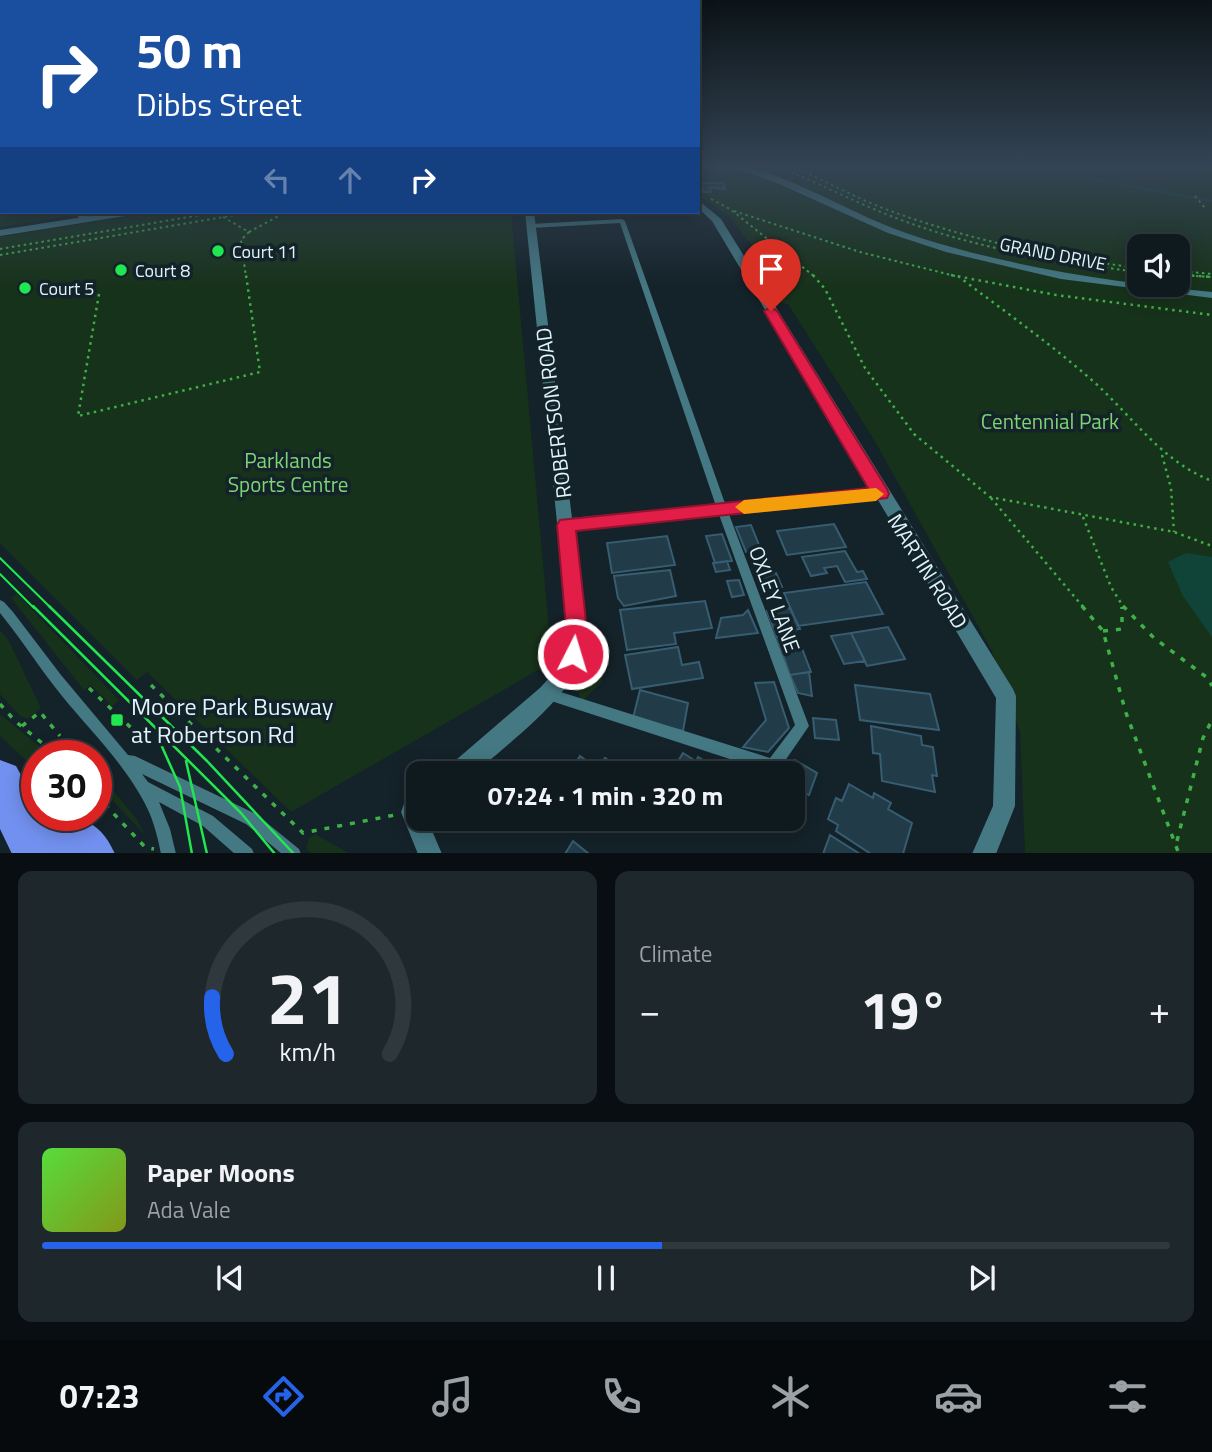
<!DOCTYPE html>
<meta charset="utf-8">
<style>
:root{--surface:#0f1a1f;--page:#1d272c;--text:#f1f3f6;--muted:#9ba1a4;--line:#2f383d;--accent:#2563eb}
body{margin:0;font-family:"Titillium Web",sans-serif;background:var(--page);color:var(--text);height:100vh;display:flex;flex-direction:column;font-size:26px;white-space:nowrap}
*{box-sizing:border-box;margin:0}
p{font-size:23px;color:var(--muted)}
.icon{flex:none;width:38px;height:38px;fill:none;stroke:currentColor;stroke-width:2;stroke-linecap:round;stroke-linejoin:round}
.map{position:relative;height:853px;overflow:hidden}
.details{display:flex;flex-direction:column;gap:18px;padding:18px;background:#080e11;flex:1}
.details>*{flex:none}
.hud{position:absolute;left:0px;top:0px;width:700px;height:214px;box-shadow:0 4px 18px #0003,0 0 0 2px var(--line);background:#1a4fa0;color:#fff;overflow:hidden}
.buttons{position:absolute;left:1127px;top:234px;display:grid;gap:14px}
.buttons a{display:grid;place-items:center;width:63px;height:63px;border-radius:14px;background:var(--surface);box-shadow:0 4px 18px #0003,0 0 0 2px var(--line);font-size:35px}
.speed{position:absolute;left:21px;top:740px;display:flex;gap:14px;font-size:35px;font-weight:700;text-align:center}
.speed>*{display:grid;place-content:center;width:91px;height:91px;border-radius:50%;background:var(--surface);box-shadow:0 4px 18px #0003,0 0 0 2px var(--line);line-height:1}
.speed .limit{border:10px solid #d22;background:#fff;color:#111}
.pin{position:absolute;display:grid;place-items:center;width:60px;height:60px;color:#fff;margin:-72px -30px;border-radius:50% 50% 50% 0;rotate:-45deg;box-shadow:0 0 7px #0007}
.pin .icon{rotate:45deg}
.me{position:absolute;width:77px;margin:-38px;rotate:5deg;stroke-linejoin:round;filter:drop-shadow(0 0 5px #0008)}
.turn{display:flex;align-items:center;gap:24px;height:147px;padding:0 21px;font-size:32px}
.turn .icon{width:91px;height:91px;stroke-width:2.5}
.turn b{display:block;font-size:49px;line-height:60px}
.lanes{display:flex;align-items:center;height:66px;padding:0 21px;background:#0003;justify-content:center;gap:35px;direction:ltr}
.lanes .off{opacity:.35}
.big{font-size:52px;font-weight:700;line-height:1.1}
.details .widget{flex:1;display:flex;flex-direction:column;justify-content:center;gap:10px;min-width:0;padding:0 24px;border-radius:14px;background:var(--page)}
.details .dial{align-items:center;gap:0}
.dial svg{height:182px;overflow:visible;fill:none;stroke:var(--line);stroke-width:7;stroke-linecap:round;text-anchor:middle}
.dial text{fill:var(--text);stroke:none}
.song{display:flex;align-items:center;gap:21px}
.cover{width:84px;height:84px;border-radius:10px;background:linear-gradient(135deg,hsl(110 70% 55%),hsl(70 70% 35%))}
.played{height:7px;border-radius:4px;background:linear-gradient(90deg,var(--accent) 55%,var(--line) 55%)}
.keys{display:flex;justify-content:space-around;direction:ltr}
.heat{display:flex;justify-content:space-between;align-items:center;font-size:38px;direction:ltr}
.details .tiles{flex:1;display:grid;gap:18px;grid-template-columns:1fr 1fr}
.widget:last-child{grid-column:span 2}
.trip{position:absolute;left:406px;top:761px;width:399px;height:70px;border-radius:14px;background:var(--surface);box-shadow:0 4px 18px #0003,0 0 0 2px var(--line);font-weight:700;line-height:70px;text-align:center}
.tab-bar{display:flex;height:112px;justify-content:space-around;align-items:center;background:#060a0c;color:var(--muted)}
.tab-bar .icon{width:49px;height:49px}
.tab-bar .selected{color:var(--accent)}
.tab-bar b{font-size:32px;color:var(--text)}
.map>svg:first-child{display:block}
</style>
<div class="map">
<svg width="1212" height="854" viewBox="0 0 1212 854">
<rect width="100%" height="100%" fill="#142229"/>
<path fill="#17321a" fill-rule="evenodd" d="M698,167H1212V853H1025L1020,732L991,649L873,438L788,304L778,302L762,270L749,252L755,250L730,217L698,195ZM1139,247H1178V285H1139Z
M0,178L2,212H54L63,217L0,227Z
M156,212H511L552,662L291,812L147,672L137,680L0,543V237Z
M17,594L119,700L112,706L91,685L84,690L11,598Z
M0,630L9,641L41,708L28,719L20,716L0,694Z
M598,659L602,682L582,701L577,690L583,673L592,675Z
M0,714L51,756H37V771L0,736Z
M103,779L136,818L144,834L97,784Z
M315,834L349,853H311L306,848L309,838Z"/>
<path fill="#114439" d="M1186,553L1212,557V637L1183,596L1168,562Z"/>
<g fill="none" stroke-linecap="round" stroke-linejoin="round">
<path stroke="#114439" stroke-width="2.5" d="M1065,167L1105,182L1212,201"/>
</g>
<path fill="#223b48" stroke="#365d71" stroke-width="2" d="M701,183H723L725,189L710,187L711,192H703Z
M834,524L846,547L787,555L777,531Z
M751,525L761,550L746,552L736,527Z
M722,534L732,561L715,563L706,536Z
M667,536L675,565L612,573L607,543Z
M845,551L857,572L863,571L867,579L845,582L837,566L824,568L827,573L811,576L802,557Z
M727,561L730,570L716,572L713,563Z
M670,570L676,596L624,606L618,598L614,576Z
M776,573L782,587L763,590L757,575Z
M739,580L744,595L732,597L727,581Z
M866,582L883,614L798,626L784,593Z
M705,601L712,628L674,633L676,644L627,650L620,610Z
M790,608L800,629L775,632L767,611Z
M748,610L758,633L716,638L721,618L743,615Z
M888,627L905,659L867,666L851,633Z
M795,630L811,672L790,675L775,632Z
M851,633L865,661L844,664L831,636Z
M678,647L682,665L699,662L703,678L632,689L625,655Z
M809,672L812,696L798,693L790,675Z
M774,682L789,728L768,752L743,747L766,720L755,683Z
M855,685L930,694L939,730L860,720Z
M640,690L688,703L683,731L633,718Z
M813,718L836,720L839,740L815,738Z
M871,726L921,736L922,745L933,747L937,776L932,775L935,792L882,781L880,754L873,753Z
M683,753L694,760L686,774L674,768Z
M580,756L598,769L605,758L621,769L618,774H569Z
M698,757L708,763L703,774H691Z
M795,760L817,773L809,795L793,786V774H789Z
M849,784L873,798L874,793L891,803L888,809L912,823L903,854H871L836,831L838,825L828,819L836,798L842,801Z
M830,835L860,854H823Z
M573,841L589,854H565Z"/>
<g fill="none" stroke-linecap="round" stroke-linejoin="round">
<path stroke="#3fb048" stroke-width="2" stroke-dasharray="2.5 3.5" stroke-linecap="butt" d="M793,167C822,179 850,195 880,207C964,239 1050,257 1139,268
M791,172C829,188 865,207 904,221C980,249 1059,262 1139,272
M1195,196L1205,208
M711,199L730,209L815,277
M734,211L860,252L959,277
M223,217L249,232L241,240L246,277
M249,232L286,212
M0,249L218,212
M0,255L253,212
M1178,271L1212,274
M1178,275L1212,277"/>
<path stroke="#3fb048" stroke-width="2.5" stroke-dasharray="2.5 4.5" stroke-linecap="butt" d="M813,275L825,289L865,368L914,434L990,497L1174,532L1212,546
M951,275L1056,295L1212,315
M1185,275L1212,277
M958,276C1004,311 1051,344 1094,382C1133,417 1161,461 1212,481
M99,294L78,416L260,372L246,275
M1162,455L1171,488L1174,532
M991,498L1084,608
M1083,517L1111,587L1124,608"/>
<path stroke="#3fb048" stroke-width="3.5" stroke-dasharray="5 8" stroke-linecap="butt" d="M1082,606L1103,631L1126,713L1179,854
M1123,606L1154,638L1209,679L1212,686
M1103,631L1122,629V607
M151,685L303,833L395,815
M89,688L143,739
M0,704L15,721L58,756
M22,726L40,712L60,736
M96,795L145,847L154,849
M1177,841L1203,738L1212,720"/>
<path fill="#447883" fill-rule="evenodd" d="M622,219L625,221L727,509L809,726L778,771L773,773L548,700L544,698L542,694L544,690L548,688L770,758L795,725L717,509L620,223L531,228L528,226L531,224Z
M0,600L4,602L13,612L61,675L128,755L135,756L256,814L299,849L301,854H282L246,824L142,774L148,782L213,816L252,849L254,854H235L203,826L159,802L170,829L176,854H161C158,839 155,826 149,812C129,768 92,733 62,696C40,669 22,640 0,613Z"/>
<path fill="#447883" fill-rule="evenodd" d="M732,167C762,167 791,182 818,194C852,210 885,227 921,238C1016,268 1114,282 1212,292V298L1061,279L946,252L888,233L779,184Z
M698,200L721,219L1013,689L1016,696L1015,806L996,854H972L993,806L996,698L878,500L574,531C578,563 587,605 587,637C587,687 509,742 474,774H446L449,766L541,687L561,664L569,639L525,212H534L572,518L872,489L712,221L698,208Z
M74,212H83L90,219L82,221Z
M418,796V819H427L442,854H418L401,812L404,804Z"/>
<path fill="#447883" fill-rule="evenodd" d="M116,212H137L132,215L0,236V230Z"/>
<path fill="#7290ef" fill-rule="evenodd" d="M0,760L16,766L33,797L37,796V816C74,816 98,815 115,854H12L0,829Z"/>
<path stroke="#20e650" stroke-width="2" d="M0,558L51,608
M0,574L34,608"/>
<path stroke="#20e650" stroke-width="2.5" d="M33,606L241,813L275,854
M49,606L207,761L294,854
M159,740L180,787L192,854
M186,761L207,854"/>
</g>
<linearGradient id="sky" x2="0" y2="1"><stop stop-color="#0b1317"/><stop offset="0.58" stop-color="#344454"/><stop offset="1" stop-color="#344454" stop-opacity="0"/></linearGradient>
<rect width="1212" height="287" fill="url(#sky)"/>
<path fill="#e11d48" stroke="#92132f" stroke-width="2" d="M771,307L777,311L887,489L889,494L887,498L576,531L588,639L581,661L573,664L565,661L562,654L567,639L557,525L560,520L868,488L764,311Z"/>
<path fill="#f59e0b" d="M876,488L884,494L876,501L744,514L735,507L744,500Z"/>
<g fill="#20e650" stroke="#142229" stroke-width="2.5">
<circle cx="218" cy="251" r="7"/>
<circle cx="121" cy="270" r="7"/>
<circle cx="25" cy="288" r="7"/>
<rect x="110" y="713" width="14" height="14" rx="3.5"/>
</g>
<g text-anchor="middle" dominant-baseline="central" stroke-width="7" stroke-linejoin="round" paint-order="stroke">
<g font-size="18" fill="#dff4fb" stroke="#142229" text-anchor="start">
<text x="232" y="251">Court 11</text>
<text x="135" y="270">Court 8</text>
<text x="39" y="288">Court 5</text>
</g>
<g font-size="18" fill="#dff4fb" stroke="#142229">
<text transform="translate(1053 254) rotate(11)">GRAND DRIVE</text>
</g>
<g font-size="21" fill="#dff4fb" stroke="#142229">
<text transform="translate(553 413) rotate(-97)">ROBERTSON ROAD</text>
<text transform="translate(928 571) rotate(58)">MARTIN ROAD</text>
<text transform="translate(775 599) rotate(70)">OXLEY LANE</text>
</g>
<g font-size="21" fill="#7dd572" stroke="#142229">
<text x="1050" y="421">Centennial Park</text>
<text x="288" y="460">Parklands<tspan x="288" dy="24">Sports Centre</tspan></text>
</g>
<g font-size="24" fill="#dff4fb" stroke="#142229" text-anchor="start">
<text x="131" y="706">Moore Park Busway<tspan x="131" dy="28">at Robertson Rd</tspan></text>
</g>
</g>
</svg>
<div class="buttons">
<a><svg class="icon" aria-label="sound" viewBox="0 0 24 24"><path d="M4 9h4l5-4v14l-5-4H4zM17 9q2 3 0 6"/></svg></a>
</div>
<div class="speed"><div class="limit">30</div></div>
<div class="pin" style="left:771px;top:311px;background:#d93025"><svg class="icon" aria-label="arrive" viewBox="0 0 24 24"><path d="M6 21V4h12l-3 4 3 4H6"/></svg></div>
<svg class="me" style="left:573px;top:654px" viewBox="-20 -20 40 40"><circle r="17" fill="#e11d48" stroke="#fff" stroke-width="3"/><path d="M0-11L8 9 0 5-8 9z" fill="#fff"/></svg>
<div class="trip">07:24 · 1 min · 320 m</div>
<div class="hud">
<div class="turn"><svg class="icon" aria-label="right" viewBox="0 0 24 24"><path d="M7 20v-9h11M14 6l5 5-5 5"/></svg><div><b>50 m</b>Dibbs Street</div></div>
<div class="lanes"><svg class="icon off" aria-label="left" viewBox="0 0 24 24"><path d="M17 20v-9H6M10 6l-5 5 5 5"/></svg><svg class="icon off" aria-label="ahead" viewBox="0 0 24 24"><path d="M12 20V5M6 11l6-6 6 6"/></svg><svg class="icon" aria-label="right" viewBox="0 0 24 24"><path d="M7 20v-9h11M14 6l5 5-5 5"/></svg></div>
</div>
</div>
<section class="details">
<div class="tiles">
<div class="widget dial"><svg viewBox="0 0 100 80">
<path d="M14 69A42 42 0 1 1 86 69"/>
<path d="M14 69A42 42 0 0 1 8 44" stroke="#2563eb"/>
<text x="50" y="56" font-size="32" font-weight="700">21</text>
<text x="50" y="72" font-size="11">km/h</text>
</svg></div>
<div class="widget"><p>Climate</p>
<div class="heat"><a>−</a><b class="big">19°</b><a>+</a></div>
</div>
<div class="widget">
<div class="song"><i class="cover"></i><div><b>Paper Moons</b><p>Ada Vale</p></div></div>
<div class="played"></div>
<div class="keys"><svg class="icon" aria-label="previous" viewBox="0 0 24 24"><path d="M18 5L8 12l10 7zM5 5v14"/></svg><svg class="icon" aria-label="pause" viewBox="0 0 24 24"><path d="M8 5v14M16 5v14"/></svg><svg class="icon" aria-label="next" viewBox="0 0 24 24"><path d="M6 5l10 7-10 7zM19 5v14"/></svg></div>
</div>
</div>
</section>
<nav class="tab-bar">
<b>07:23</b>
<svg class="icon selected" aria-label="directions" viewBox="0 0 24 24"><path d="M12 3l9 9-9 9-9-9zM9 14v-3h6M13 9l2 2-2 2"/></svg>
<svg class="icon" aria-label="music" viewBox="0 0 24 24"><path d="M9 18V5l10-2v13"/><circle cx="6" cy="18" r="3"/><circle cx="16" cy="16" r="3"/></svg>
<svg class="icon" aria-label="phone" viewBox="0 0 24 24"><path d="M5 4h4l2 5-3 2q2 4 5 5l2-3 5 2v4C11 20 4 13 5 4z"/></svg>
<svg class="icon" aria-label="climate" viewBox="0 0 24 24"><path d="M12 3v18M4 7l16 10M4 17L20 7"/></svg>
<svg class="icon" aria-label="car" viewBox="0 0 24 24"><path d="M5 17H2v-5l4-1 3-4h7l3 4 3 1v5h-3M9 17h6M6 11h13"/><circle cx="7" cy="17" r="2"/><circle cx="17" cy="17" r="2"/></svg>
<svg class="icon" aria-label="filters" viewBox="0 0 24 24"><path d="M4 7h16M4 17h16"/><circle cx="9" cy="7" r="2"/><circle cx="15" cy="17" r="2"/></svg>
</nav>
